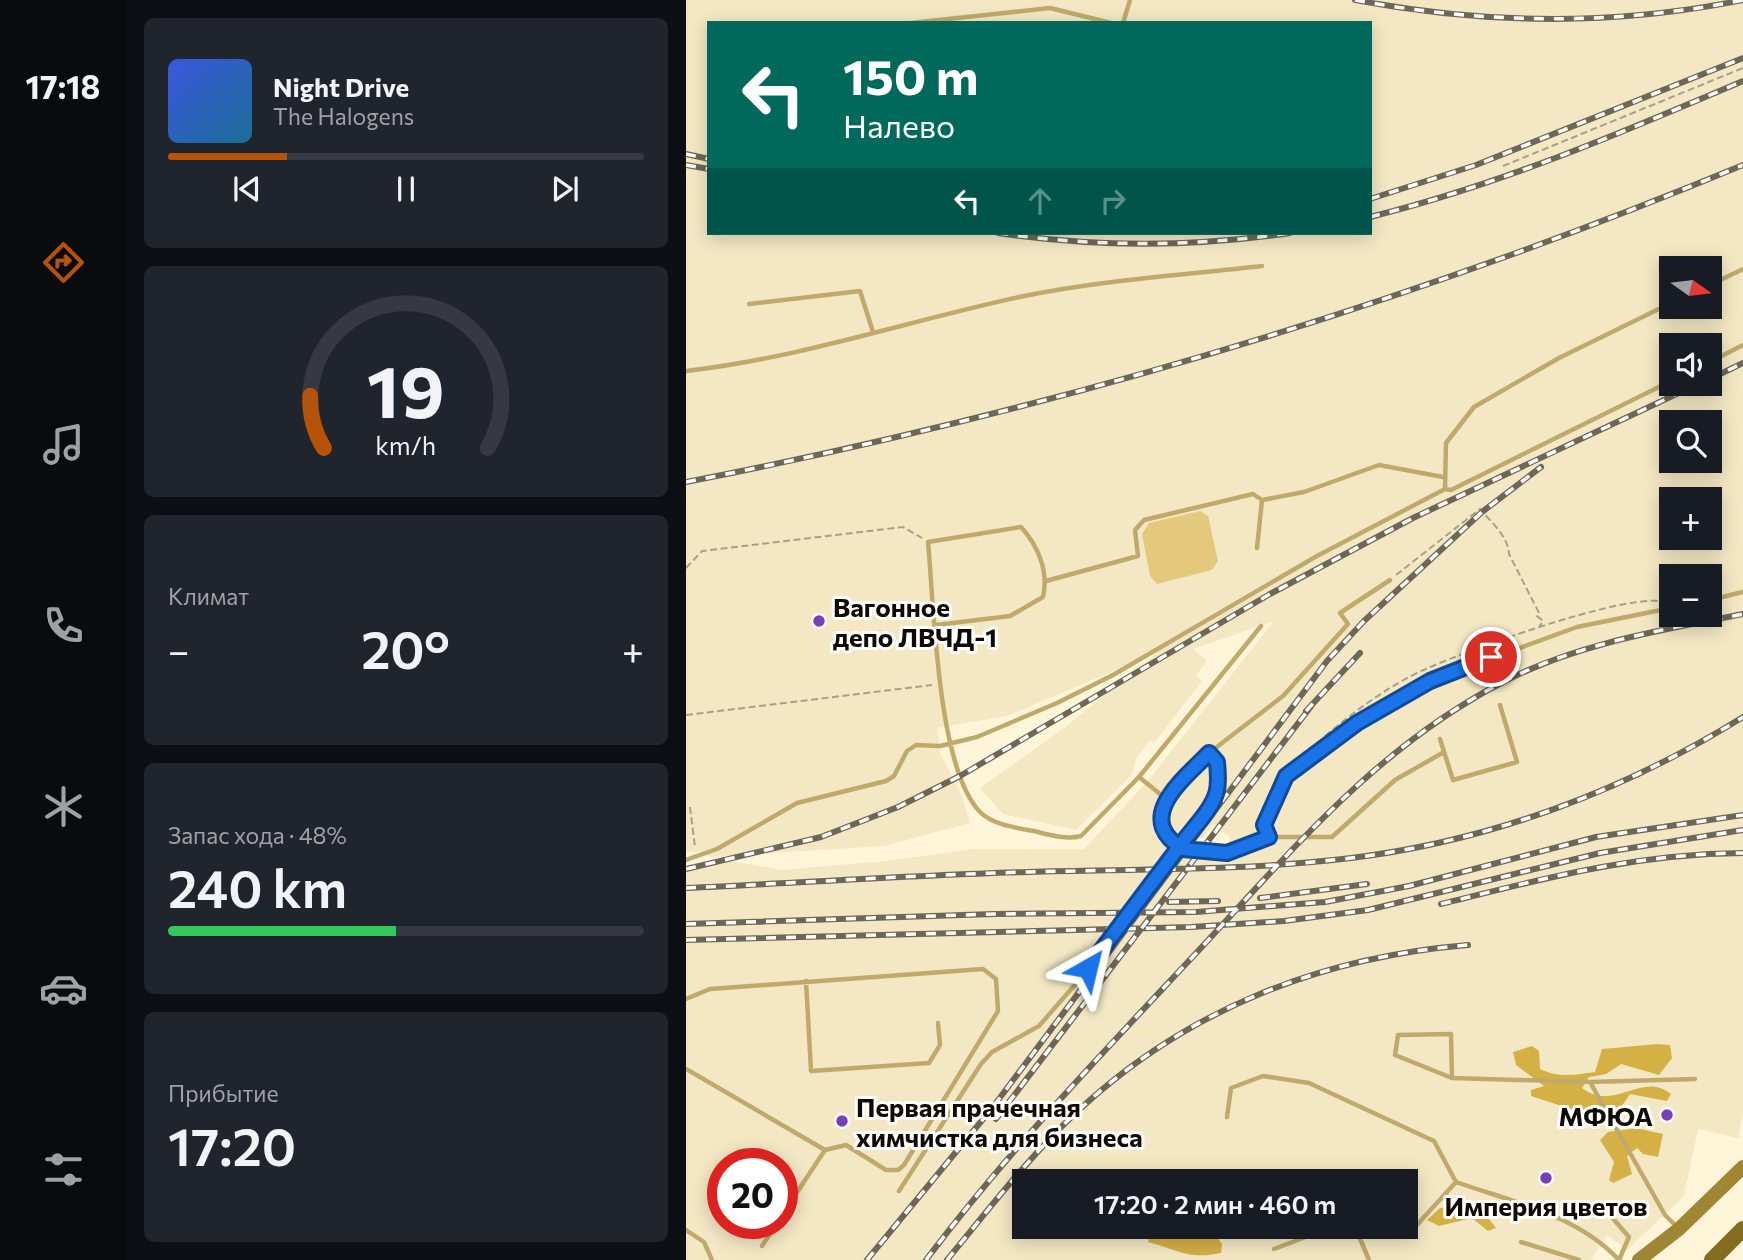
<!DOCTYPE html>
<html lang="ru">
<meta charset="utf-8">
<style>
:root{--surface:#171b24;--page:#20242c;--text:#f1f3f6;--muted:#9ea1a6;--line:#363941;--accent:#b45309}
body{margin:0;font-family:Commissioner,sans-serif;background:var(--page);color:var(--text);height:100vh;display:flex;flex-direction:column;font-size:26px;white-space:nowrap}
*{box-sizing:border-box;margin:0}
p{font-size:23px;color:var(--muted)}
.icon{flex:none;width:38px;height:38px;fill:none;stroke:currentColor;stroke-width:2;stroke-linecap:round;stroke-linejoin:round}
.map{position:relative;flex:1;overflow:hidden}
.panel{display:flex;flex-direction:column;gap:18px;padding:18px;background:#0d0f14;width:560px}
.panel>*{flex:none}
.banner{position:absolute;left:21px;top:21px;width:665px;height:214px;border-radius:0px;box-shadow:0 4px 18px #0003;background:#00695c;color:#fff;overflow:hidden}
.needle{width:46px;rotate:104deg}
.buttons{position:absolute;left:973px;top:256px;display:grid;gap:14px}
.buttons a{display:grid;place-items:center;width:63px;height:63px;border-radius:0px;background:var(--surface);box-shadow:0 4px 18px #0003;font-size:35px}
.speed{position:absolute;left:21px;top:1148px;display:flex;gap:14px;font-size:35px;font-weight:700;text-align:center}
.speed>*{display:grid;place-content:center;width:91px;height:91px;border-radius:50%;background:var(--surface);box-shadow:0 4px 18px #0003;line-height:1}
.speed .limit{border:10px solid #d22;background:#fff;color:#111}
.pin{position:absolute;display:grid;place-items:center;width:60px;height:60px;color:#fff;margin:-30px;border:4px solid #fff;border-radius:50%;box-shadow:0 2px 7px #0007}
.me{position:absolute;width:77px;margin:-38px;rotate:37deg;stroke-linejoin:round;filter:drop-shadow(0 0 5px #0008)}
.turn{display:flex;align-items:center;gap:24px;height:147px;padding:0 21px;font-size:32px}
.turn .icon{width:91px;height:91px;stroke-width:2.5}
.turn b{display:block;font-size:49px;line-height:60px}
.lanes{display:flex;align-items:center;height:66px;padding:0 21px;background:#0003;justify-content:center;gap:35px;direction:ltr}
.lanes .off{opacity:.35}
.big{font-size:52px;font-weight:600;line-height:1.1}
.panel .card{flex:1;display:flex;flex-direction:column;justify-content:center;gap:10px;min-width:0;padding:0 24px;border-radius:10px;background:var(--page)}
.panel .dial{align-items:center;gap:0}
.dial svg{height:182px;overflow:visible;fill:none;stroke:var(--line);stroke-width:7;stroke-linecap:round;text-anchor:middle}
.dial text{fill:var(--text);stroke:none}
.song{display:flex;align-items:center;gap:21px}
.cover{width:84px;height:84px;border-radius:10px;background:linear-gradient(135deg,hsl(230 70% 55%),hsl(200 70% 35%))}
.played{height:7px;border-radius:4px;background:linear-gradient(90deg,var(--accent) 25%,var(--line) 25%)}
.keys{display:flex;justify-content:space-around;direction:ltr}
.heat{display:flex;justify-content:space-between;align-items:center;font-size:38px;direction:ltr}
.charge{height:10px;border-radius:5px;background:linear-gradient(90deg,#34c759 48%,var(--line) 0)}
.trip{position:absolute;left:326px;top:1169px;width:406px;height:70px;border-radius:0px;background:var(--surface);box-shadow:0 4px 18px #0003;font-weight:600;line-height:70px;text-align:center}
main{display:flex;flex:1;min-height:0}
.menu{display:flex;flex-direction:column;width:126px;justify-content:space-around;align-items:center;background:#090b0e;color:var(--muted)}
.menu .icon{width:49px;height:49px}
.menu .current{color:var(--accent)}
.menu b{font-size:32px;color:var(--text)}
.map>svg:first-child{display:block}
</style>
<main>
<nav class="menu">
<b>17:18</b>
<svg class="icon current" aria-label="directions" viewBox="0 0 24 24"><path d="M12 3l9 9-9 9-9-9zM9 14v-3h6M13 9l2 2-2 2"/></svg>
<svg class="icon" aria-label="music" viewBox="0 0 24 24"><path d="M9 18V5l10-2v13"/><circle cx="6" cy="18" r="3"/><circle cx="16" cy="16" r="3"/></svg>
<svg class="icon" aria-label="phone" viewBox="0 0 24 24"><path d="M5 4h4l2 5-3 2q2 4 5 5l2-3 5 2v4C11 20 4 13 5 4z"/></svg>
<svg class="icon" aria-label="climate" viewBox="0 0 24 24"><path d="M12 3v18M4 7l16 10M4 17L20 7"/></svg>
<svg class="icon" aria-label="car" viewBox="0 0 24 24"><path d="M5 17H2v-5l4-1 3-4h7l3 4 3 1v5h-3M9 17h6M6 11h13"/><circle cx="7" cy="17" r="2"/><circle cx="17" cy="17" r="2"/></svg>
<svg class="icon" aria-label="filters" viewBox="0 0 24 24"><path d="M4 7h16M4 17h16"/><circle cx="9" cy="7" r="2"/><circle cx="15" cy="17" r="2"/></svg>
</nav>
<section class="panel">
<div class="card">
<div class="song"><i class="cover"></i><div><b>Night Drive</b><p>The Halogens</p></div></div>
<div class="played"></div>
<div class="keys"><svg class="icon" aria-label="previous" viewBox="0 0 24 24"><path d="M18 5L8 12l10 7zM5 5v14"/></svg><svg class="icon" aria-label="pause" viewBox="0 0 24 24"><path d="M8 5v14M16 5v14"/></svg><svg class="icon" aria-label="next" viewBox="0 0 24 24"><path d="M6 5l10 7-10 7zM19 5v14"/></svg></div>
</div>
<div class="card dial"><svg viewBox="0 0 100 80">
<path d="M14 69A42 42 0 1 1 86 69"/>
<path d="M14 69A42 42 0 0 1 8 46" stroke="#b45309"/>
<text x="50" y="56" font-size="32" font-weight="700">19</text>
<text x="50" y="72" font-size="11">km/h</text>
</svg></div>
<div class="card"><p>Климат</p>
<div class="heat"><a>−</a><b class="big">20°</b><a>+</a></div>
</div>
<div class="card"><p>Запас хода · 48%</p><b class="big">240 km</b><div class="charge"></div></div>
<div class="card"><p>Прибытие</p><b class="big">17:20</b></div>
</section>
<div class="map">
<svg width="1057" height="1260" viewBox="0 0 1057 1260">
<rect width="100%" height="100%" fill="#fff5d8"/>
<path fill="#f4e8c4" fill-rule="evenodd" d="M0,0H1057V1113L1052,1138L1012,1129L998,1196L941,1250L921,1235L905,1260H0V865L34,859L95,870L200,861L288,849H398L461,782L588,621L507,649L521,661L510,675L516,681L468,743L464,740L450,759L446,775L390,830L317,814L294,788L378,728L472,652L321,716L251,728L254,753L275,793L284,823L198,846L23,857L16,852H0ZM23,23H684V233H23ZM985,268H1024V306H985ZM985,345H1024V383H985ZM985,422H1024V460H985ZM985,499H1024V537H985ZM985,576H1024V614H985ZM497,825L516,839L527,825L545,838L534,856L479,851ZM37,1164H96V1223H37ZM338,1181H719V1227H338Z"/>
<path fill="#e4c97d" d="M514,511L522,516L532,561L526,570L471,584L464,576L456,534L463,523Z"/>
<path fill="#d4b045" d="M971,1044L984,1045L986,1058L973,1075L935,1064L920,1074L903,1077L896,1088C928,1113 957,1070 985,1094L981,1101L944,1094L929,1116L912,1118L845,1096V1090L858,1086L830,1065L827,1052L846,1046L853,1051L854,1069C872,1078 890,1075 909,1072L916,1049Z
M950,1128L977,1134L972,1157L957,1154L951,1148L941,1156L946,1174L927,1183L923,1180L928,1162L914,1140L922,1132Z
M778,1204L799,1214L810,1228L802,1231L786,1218L753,1226L741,1220L754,1208Z
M507,1232L531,1237L536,1244L535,1253C502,1260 493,1250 462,1242L464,1233Z"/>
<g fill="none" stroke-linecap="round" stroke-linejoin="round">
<path stroke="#a79f8a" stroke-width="2" stroke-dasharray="7 3.5" stroke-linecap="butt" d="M817,166L1057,68
M0,568L16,551L217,527L236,538
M710,575L794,509C805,522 822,536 823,554L853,613L851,616L857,621L853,627
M0,715L246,685
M639,736C670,710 705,684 742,668C788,648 929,597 973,601
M4,807L9,847"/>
<path stroke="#c0aa6b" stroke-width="4.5" d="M225,23L364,8L425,23
M437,23L444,0
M1024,285L1057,269
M985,303L873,358L788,407L760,443L759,489L765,490L985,381
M63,304L174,291L187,332
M1024,362L1057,345
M0,371C115,358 225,320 338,296C416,280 497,275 576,266
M576,500L618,492L693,465L757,477
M360,581L452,556L449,530L458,520L567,494L576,500L571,548
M1024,600L1057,592
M250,625L324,616L357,597C363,571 352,546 335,527L242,542C248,605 251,768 294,812C307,825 331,828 348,831C364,835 380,840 395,836L453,777L479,798C473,818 478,837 497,849L541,853L583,837H646L709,780L758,752
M754,739L767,780L831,762L814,705
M523,753L597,696L662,624L654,613L704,580
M453,777L575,626
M583,837L578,825L600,776L671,723L744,681L891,627L985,608
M0,860L31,849L111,803L200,781L208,776L221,751L230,745L254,746L291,737L371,703L427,675L631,556L759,489
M120,981L125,1071L243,1063L254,1045L252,1023
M0,999L24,989L297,969L310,979L312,1011L218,1165L212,1170H200L160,1145L139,1150
M0,1069L139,1150L96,1215
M766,1078L765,1034L712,1035L709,1055L766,1078L904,1082L1009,1079
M904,1082L979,1215L992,1228
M541,1117L545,1088L577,1076L623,1083L748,1141L770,1182C827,1202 891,1215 933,1260
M213,1191L295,1064L306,1052L353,1026L394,979L517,815L529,795L531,762L523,753L479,798
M917,1207L943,1237L933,1260
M719,1224L729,1227L770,1182
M669,1227L683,1260
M0,1230L18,1242L26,1260
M835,1242L893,1260
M76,1246L91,1223
M588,1249L646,1227"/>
<path stroke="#a08535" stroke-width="14" d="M953,1260L993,1229L1057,1167"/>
<path stroke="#846c20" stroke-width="16" d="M1026,1260L1057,1229"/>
<defs>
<path id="rail" d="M669,0C797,24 929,26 1057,0
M0,154L23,159
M0,165L23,169
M684,199L790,165L1057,58
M684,217C813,185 935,133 1057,81
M312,233C408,247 508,247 604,233
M1024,379L1057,363
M0,482C362,412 716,306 1057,165
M620,711L674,653
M0,869L135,837L212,807L274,776L584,594L727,518L1014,383
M0,888C114,883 229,875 343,872C450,869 559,871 665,858C804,841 938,791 1057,717
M574,898L681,884
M483,902L532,901
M755,904C860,878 947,854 1057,853
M0,924L308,914L510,912L639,902L723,886L910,837L1057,815
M0,940L505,927L598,921L682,910L914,853L1057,830
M310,1119L626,705
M181,1260L307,1107L641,661L678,621L796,512L855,467
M240,1260C319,1155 410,1060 499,965C600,858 686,749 819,681C893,643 977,630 1057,614
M261,1260C303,1209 345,1154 394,1109C502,1009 636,957 782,945"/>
</defs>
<use href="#rail" stroke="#6e6758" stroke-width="6"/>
<use href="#rail" stroke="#fff" stroke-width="3.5" stroke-dasharray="10" stroke-linecap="butt"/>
</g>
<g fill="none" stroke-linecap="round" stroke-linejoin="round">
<defs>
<path id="route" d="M402,968C434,926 465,884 496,843C507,828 524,812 530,794C533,785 532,772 531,762L523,753C498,779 446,818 497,849L541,853L583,837L578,825L600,776L671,723L744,681L805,657"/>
</defs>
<use href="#route" stroke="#114b97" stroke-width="18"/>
<use href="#route" stroke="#1a73e8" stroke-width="12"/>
</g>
<g fill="#7641b8" stroke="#fff" stroke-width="2.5">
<circle cx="133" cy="621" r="7"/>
<circle cx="981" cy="1115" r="7"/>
<circle cx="156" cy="1121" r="7"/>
<circle cx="860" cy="1178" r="7"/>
</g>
<g text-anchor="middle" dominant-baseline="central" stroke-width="6" stroke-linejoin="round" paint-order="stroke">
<g font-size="26" font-weight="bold" fill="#0f0b04" stroke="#fff" text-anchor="start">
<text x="147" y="606">Вагонное<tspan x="147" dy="30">депо ЛВЧД-1</tspan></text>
<text x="170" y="1106">Первая прачечная<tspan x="170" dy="30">химчистка для бизнеса</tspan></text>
<text x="967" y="1115" text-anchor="end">МФЮА</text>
<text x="860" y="1205" text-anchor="middle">Империя цветов</text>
</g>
</g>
</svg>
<div class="buttons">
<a><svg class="needle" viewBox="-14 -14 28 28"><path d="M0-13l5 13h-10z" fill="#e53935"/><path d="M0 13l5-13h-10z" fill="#9ea1a6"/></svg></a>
<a><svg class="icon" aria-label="sound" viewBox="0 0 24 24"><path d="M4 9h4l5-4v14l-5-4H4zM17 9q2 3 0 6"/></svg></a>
<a><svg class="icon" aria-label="search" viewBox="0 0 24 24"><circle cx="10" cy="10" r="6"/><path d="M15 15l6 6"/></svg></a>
<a>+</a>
<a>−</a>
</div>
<div class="speed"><div class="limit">20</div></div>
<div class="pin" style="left:805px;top:657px;background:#d93025"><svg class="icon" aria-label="arrive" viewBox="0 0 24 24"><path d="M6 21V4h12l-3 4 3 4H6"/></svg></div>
<svg class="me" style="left:402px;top:968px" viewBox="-20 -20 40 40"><path d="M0-17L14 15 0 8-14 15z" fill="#1a73e8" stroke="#fff" stroke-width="4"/></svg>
<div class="trip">17:20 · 2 мин · 460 m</div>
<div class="banner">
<div class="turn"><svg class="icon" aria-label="left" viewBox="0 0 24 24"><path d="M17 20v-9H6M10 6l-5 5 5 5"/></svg><div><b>150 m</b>Налево</div></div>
<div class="lanes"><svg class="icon" aria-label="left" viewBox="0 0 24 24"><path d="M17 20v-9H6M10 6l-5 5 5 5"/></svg><svg class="icon off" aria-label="ahead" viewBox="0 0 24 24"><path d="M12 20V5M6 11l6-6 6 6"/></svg><svg class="icon off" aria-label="right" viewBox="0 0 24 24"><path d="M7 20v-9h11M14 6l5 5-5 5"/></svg></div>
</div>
</div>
</main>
